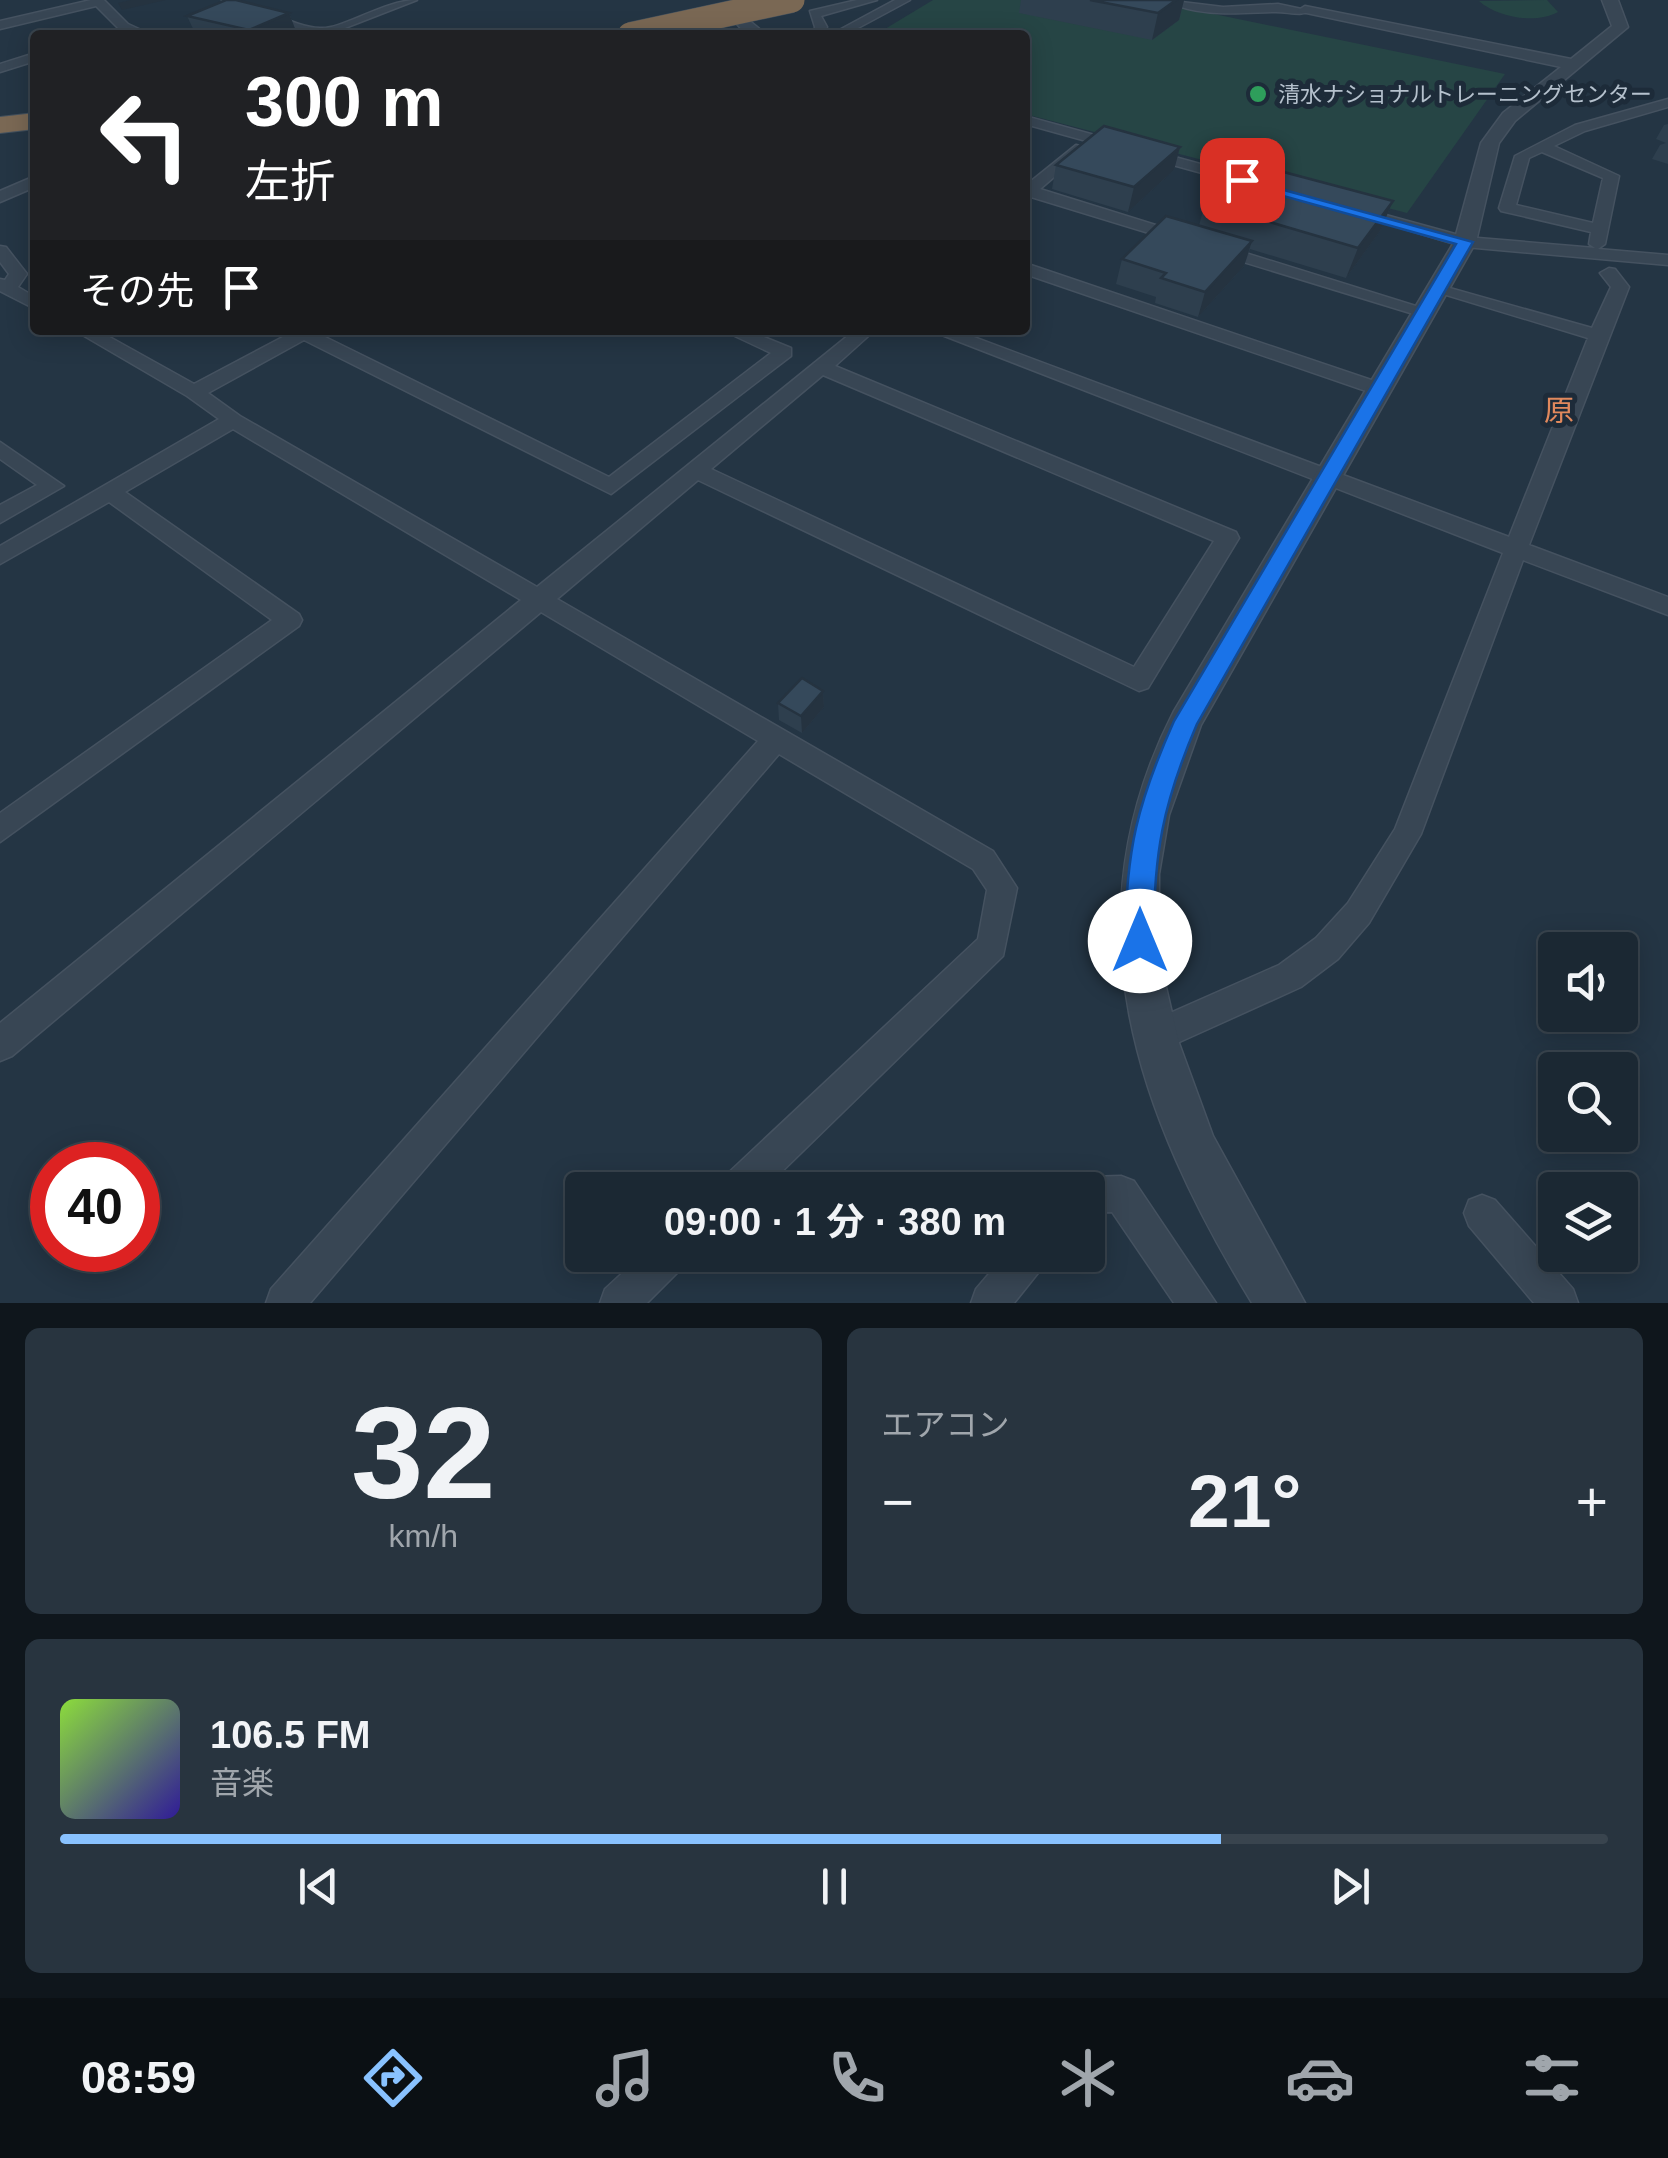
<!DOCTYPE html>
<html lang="ja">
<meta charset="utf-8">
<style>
:root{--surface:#1b2833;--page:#28343f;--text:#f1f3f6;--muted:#a0a6ac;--line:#39444e;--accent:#89c2ff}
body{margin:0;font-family:Arial,"Noto Sans JP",sans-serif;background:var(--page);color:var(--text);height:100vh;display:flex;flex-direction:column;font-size:38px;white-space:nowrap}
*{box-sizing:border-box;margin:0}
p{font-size:32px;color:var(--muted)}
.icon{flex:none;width:55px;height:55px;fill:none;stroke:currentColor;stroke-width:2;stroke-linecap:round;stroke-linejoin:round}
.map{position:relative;height:1303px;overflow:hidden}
.side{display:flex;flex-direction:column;gap:25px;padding:25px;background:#0f161c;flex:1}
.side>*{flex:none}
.top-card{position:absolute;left:30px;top:30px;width:1000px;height:305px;border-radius:10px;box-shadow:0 5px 25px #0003,0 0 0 2px var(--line);background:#202124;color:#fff;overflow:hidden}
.tools{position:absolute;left:1538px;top:932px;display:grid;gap:20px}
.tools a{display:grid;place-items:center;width:100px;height:100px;border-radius:10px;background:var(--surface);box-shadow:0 5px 25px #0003,0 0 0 2px var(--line);font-size:50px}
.speed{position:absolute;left:30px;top:1142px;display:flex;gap:20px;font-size:50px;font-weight:700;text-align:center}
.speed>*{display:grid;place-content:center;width:130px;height:130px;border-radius:50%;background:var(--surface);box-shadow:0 5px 25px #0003,0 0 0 2px var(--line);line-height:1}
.speed .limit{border:15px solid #d22;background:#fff;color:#111}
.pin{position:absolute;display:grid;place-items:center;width:85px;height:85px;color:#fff;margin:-42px;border-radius:20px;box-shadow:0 5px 15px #0006}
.me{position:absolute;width:110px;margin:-55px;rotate:0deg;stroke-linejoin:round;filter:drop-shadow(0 0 8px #0008)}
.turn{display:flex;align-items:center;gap:35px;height:210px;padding:0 50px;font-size:45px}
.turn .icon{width:130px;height:130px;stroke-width:2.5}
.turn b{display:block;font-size:70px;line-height:85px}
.then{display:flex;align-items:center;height:95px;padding:0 50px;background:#0003;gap:20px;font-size:38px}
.big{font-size:75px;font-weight:700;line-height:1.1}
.side .widget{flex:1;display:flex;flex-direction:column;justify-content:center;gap:15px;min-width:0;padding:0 35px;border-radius:15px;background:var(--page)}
.side .dial{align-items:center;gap:0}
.dial b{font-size:130px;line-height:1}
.song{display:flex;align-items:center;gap:30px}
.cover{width:120px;height:120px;border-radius:15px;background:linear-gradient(135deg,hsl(90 70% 55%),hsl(250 70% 35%))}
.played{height:10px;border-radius:5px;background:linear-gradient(90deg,var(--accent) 75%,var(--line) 75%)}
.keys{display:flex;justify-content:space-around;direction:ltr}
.heat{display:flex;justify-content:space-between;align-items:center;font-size:55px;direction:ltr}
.side .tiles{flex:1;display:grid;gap:25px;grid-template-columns:1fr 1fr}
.widget:last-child{grid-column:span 2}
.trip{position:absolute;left:565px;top:1172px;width:540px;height:100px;border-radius:10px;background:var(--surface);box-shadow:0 5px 25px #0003,0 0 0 2px var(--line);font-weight:700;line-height:100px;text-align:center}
.tab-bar{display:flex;height:160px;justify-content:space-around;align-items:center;background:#0b1014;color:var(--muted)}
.tab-bar .icon{width:70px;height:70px}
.tab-bar .selected{color:var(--accent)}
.tab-bar b{font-size:45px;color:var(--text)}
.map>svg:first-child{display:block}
</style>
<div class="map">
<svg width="1668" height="1303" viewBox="0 0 1668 1303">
<rect width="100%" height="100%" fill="#243544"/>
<path fill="#264545" d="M933,0H1146L1505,74L1407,213L1025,114V35H875Z
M1547,0L1558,12C1536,24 1498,18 1479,1Z"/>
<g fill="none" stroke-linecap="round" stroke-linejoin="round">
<defs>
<path id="minor" d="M91,0H104L128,24L152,35L120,30L96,6L0,29V21Z
M222,0C258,0 289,27 320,28C342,30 384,0 417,0L327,35H310Z
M734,0H747L741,14L767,35L744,32L729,15Z
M857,0H877L821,16L827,27L824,34L813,35L815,27L810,11Z
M895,0H910L845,35H830Z
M1165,0L1223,7L1278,4L1311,11C1300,17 1286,11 1273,12C1238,13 1197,18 1165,0Z
M35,53V61L0,72V64Z
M1668,99V107L1585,131L1554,146L1619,176L1605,244L1598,249L1668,255V265L1465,247L1345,211L1353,206L1466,237L1595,248L1589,244L1591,232L1501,211L1499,208L1515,156L1575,125ZM1542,152L1603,178L1593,223L1516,205L1529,158Z
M1025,116L1266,182L1269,185L1256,188L1025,124Z
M1076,145L1088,148L1040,189L1435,312L1432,316H1420L1031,197L1025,199V186Z
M35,176V187L0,202V191Z
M0,246L6,247L27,274L18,287L35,297V309L0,291V279L5,280L9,274L0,262Z
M1025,263L1386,385L1389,389L1379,395L1372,393L1025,274Z
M1609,268L1615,269L1629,287L1529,545L1668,597V615L1523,560L1421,834L1369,923L1338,959L1301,987L1155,1053L1143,1049L1139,1037L1143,1025L1279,965L1316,938L1348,903L1395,829L1503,553L929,330H955L1509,537L1588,338L1430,290L1439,285L1592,328L1611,287L1600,273Z
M74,330H97L194,384L296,330H319L317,333L609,477L771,353L722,330H747L791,348V356L611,494L304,340L208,393L240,416L537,587L855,330H875L835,366L1236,532L1239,538L1148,688L1139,691L698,480L557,599L993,851L1017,888L1003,956L763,1190H719L724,1177L978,939L987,890L973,869L779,754L310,1303H266L271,1289L758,741L541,612L12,1056L0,1061V1023L521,600L233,429L125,492L299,614L302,620L299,626L0,842V813L272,620L109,502L0,564V546L219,419L187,396ZM823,375L1214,541L1134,667L711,469Z
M0,442L64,486L0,523V505L37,485L0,459Z
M1121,1176L1134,1181L1216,1303H1174L1112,1212L1088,1213V1190H1072L1075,1182L1088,1177Z
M1482,1195L1495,1200L1573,1289L1578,1303H1534L1469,1226L1464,1213L1469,1200Z
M642,1255H688L682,1268L647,1303H600L605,1289Z
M1005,1255H1048L1042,1268L1014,1303H971L976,1289Z"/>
<path id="tertiary" d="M1602,0H1618L1628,27L1515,121L1499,143L1476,242L1201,725L1169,815L1159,874V931L1166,987L1179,1043L1213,1136L1305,1303H1252C1137,1114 1066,921 1174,711L1454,242L1481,143L1503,113L1561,67L1297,11L1305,6L1571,59L1612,26Z"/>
<path id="motorway" d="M35,113V129L0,133V117Z"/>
</defs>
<use href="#minor" stroke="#455260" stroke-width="3"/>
<use href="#tertiary" stroke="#455260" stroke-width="3"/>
<use href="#motorway" stroke="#43515e" stroke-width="2"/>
<use href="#minor" fill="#384654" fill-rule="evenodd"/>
<use href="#tertiary" fill="#384654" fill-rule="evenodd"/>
<use href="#motorway" fill="#7a6854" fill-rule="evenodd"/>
<defs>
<path id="motorway-bridge" d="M630,35L792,0"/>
</defs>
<use href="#motorway-bridge" stroke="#43515e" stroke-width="26" stroke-linecap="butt"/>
<use href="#motorway-bridge" stroke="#7a6854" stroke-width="25"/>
</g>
<path fill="#2e3f4e" d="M1021,0H1184L1179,20L1152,40L1019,13Z
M289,13L297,34L294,35H196L187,16Z
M1668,124V164L1652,159L1660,145L1666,143L1656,139L1664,125Z
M1180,147L1174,170L1128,212L1052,189L1056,165Z
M1393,201L1380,231L1346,278L1250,249L1244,266L1198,317L1155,303L1156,297L1116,284L1122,259L1199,226L1205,203Z
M823,691L824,707L802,733L779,720L778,703Z"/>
<path fill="#253340" d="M131,0H166L122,10L118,3Z
M1176,0H1184L1179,20L1152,40L1158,13Z
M289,13L297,34L251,35L249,30Z
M1180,147L1174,170L1128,212L1134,187Z
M1393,201L1380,231L1346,278L1358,248Z
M1252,241L1244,266L1198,317L1205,292Z
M823,691L824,707L802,733L801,716Z"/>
<path fill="#35495b" stroke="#253340" stroke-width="2.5" d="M226,0H236L289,13L249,30L187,16Z
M1090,0H1176L1158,13Z
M1104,126L1180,147L1134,187L1056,165Z
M1246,162L1393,201L1358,248L1205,203Z
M1166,216L1252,241L1205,292L1161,278L1166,273L1122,259Z
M802,678L823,691L801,716L778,703Z"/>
<path fill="#1a73e8" stroke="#114b97" stroke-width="2.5" d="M1237,177L1473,242L1197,724C1163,803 1153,855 1154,941L1149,951L1140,955L1130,951L1125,941C1126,850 1137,804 1174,721L1456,244L1237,183Z"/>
<circle fill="#2e9e5b" stroke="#1d2b39" stroke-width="4" cx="1258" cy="94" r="10"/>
<g text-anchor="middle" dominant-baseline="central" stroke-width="10" stroke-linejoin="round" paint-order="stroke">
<g font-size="22" fill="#b5c1cd" stroke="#1d2b39" text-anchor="start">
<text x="1278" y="94">清水ナショナルトレーニングセンター</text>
</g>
<g font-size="30" fill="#e1895d" stroke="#1d2b39">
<text x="1559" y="410">原</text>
</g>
</g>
</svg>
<div class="tools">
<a><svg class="icon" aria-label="sound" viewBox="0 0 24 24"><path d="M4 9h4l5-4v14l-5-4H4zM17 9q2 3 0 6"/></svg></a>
<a><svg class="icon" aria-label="search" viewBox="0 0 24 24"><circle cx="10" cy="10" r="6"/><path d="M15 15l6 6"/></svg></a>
<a><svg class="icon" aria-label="layers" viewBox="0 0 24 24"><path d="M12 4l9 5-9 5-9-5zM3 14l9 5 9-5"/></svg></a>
</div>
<div class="speed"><div class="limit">40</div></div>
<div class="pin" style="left:1242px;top:180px;background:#d93025"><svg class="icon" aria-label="arrive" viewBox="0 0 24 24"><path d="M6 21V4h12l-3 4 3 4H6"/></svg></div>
<svg class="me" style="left:1140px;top:941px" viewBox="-20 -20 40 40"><circle r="19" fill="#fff"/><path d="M0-13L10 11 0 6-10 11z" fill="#1a73e8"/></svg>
<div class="trip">09:00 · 1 分 · 380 m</div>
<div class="top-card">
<div class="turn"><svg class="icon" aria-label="left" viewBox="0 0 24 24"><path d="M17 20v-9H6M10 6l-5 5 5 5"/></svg><div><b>300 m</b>左折</div></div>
<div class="then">その先<svg class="icon" aria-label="arrive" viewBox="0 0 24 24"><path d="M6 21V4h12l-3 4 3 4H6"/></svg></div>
</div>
</div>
<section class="side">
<div class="tiles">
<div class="widget dial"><b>32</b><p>km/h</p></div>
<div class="widget"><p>エアコン</p>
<div class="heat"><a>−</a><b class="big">21°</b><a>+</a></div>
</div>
<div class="widget">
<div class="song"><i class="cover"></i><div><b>106.5 FM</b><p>音楽</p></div></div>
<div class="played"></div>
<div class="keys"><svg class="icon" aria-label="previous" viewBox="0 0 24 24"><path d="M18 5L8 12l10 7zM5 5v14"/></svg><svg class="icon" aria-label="pause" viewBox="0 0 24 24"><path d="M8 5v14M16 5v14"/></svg><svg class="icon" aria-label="next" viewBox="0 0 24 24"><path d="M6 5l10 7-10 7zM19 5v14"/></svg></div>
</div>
</div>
</section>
<nav class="tab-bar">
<b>08:59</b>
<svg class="icon selected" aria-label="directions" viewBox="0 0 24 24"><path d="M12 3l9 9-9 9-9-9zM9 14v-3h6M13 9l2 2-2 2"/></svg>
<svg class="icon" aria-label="music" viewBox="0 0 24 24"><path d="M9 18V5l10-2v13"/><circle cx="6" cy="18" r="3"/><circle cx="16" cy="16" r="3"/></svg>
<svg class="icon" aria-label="phone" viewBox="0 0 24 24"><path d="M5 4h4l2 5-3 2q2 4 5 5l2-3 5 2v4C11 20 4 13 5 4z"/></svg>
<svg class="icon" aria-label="climate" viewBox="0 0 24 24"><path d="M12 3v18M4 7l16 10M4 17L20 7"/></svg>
<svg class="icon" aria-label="car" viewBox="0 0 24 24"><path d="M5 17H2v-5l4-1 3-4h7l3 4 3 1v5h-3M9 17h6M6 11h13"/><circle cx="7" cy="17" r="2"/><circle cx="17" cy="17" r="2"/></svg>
<svg class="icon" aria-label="filters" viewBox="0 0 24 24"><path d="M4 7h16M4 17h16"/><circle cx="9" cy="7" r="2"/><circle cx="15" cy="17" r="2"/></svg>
</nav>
